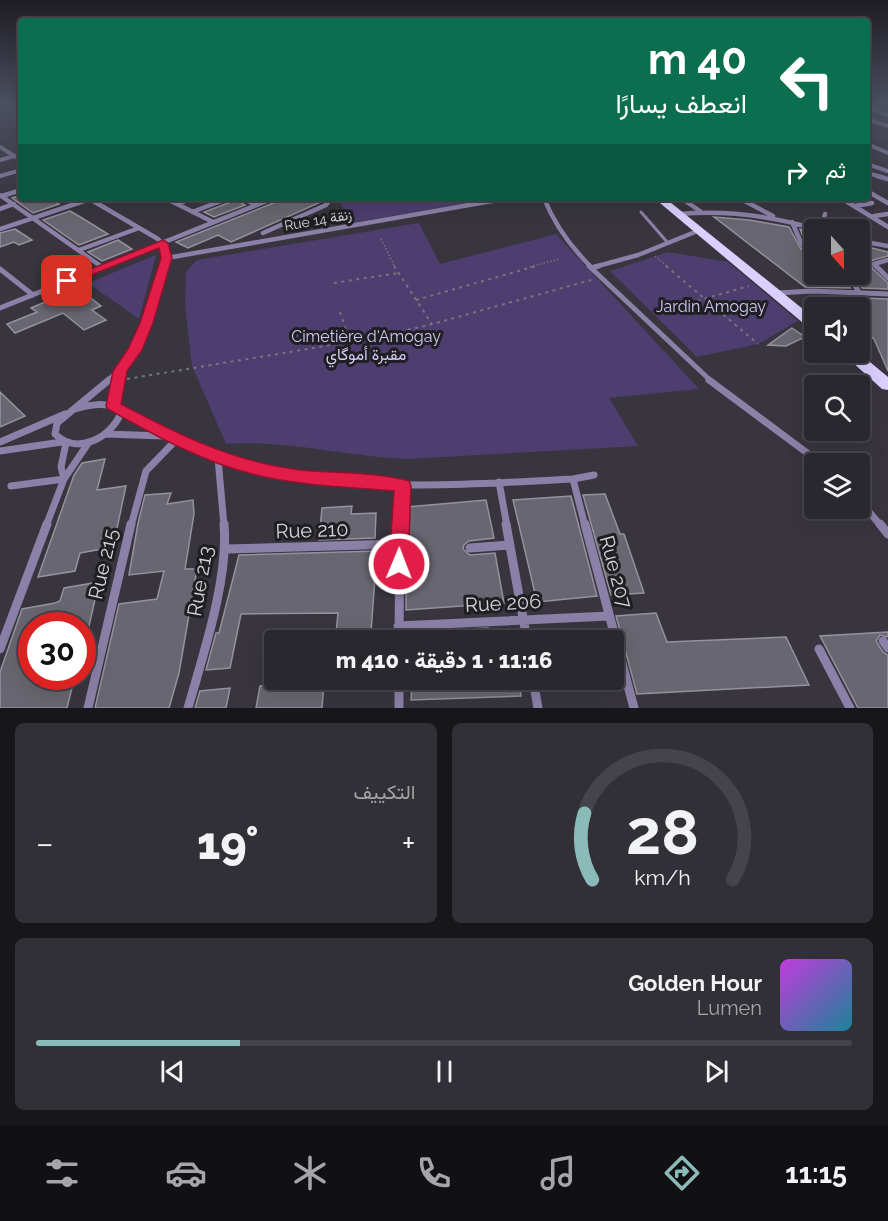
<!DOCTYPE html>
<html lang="ar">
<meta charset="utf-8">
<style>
:root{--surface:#2a282f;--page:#323037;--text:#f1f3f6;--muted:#a5a6aa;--line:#46444b;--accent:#8bbbb9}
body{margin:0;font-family:Raleway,Vazirmatn,sans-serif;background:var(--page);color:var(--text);direction:rtl;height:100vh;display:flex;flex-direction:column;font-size:22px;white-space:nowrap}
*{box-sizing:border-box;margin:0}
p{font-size:20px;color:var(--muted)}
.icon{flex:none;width:33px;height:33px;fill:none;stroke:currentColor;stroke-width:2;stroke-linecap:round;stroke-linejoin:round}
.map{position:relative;height:708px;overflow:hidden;direction:ltr}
.drawer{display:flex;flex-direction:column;gap:15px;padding:15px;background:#17161a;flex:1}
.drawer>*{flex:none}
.top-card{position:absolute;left:18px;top:18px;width:852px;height:183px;border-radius:6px;box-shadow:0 6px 24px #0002,0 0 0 2px var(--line);direction:rtl;background:#0b6e4f;color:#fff;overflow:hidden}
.needle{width:39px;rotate:159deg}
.controls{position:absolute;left:804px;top:219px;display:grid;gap:12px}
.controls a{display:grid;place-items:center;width:66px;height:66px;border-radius:6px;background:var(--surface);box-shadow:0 6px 24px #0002,0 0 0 2px var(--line);font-size:30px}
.speed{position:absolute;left:18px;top:612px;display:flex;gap:12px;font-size:30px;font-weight:700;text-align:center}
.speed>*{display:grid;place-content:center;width:78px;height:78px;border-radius:50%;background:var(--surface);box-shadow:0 6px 24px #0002,0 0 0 2px var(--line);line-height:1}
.speed .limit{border:9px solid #d22;background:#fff;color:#111}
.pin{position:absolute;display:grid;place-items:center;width:51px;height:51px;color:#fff;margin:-26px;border-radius:12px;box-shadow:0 3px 9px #0006}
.me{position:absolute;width:66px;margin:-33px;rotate:1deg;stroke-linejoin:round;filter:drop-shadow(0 0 4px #0008)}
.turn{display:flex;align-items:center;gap:21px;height:126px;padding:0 24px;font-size:27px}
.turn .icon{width:78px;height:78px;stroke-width:2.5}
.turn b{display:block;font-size:42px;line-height:51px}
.then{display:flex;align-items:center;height:57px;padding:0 24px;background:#0003;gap:12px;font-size:22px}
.big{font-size:45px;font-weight:800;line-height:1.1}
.drawer .card{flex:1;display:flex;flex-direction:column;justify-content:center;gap:9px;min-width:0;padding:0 21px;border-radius:9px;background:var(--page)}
.drawer .dial{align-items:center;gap:0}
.dial svg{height:156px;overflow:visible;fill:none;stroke:var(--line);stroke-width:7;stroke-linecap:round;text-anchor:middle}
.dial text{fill:var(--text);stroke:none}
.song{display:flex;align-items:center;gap:18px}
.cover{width:72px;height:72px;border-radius:9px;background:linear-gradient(135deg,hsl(290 70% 55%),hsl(190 70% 35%))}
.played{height:6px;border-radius:3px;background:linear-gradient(90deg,var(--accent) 25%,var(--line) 25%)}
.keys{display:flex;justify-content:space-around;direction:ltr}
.heat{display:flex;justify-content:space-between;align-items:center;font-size:33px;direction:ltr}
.drawer .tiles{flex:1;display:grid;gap:15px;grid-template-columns:1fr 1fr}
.card:last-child{grid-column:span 2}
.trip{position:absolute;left:264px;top:630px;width:360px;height:60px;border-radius:6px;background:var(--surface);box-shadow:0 6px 24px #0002,0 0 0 2px var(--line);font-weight:800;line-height:60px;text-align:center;direction:rtl}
.tabs{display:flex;height:96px;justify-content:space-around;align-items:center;background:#111013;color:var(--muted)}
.tabs .icon{width:42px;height:42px}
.tabs .selected{color:var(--accent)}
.tabs b{font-size:27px;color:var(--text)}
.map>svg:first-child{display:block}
</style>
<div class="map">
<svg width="888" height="708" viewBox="0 0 888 708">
<rect width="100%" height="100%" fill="#38353f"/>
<path fill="#4d3e6f" d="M338,198H494L351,223Z
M419,223L440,264L556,234L699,389L609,398L638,446L408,459C347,457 287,439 226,444L192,366L185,305L186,272L197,260Z
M668,252L728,262L798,321L758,344L697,357L610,271Z
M156,255L139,319L88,283Z"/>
<path fill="#686670" stroke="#95929d" stroke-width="1.5" d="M21,195V198H48L59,204L33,213L12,198Z
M233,198L245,205L214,217L204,212L231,202Z
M278,198H325L323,201L231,242L218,235L188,248L176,242L276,202Z
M70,211L82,218L108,234L79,245L43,220Z
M714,217L749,220L789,227L801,249L806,245L800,229L814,233V274H843L850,288L805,287Z
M15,229L32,240L19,245L14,242L0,247V233Z
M118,240L132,249L102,261L88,252Z
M860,245L888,252V256L873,260L870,263L873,269L888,283V289L862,288L854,274H869L860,262Z
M61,295L74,305L91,298L101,306L92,310L106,320L84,330L63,313L15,333L7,324L37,312L31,308Z
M818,296L888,299V371L874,339L860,328V308H834Z
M792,328L805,337L786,346L768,345Z
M0,392L25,416L0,427Z
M105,459L97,490L126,486L113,547L80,553L75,571L38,577L74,475L82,463Z
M171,493L167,504L193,500L194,514L185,569H197L179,673L169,708H95L119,604L157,599L164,571L129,575L138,523L145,495Z
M605,494L620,534H624L644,593L611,595L583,495Z
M571,496L597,596L537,602L513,500Z
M486,500L494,538L469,541L464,545L463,549L470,555L495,553L504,603L406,610V584L413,583L407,507Z
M352,506L351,514L376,513L375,538L319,540L322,508Z
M377,551L371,632L336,633L338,613L241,614L230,668L206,670L216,633H219L239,555Z
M99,582L89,626H32V676H75L67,708H0V672L22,609L55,603L60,601L64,588Z
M656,613L667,642L786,637L809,685L637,694L616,616Z
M488,628L490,640H412V632Z
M888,632V637L880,635L876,641L883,652L888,655V708H858L820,636Z
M412,680H519L521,696L411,700Z
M324,683L322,708H256L260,686Z
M230,688L226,708H195L200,691Z"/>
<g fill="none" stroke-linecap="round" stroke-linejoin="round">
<path stroke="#76747c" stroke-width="1.5" stroke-dasharray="1.5 2" stroke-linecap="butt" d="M381,239L395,267
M655,256L668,267
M530,267L559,259"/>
<path stroke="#76747c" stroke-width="2" stroke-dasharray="3 4.5" stroke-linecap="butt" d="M394,266L432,324
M666,266L758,344
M334,283L398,273
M416,300L536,266
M340,312L350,342
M654,313L749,286
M127,379L350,342L425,326L591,280"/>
<path stroke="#8b80a7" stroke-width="3" d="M641,212L668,243"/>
<path stroke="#8b80a7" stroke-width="4" d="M867,107L887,115
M867,119L888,126
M867,144L888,153
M0,147L21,160
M0,160L14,156
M867,164L888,171
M867,173L882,177
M0,176L21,170"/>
<path stroke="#8b80a7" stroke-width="4.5" d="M877,176L888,179
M867,191L888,203
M0,195L102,267
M2,196L21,190
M88,198L158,239C167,248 168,255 164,267
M165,198L213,222
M241,198L257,205
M544,198C554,224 572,248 591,267
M681,198L700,211
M739,198L773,216
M841,198L888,227
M177,204L194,198
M855,206L872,203
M0,209L14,204
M192,212L229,198
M679,214C727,210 773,216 819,230
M874,216L888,214
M792,222L802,245
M813,227L824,218L825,214
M0,229L90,199
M263,233L326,205L331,198
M860,241L888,246
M79,250L139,228
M167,258L509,198
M102,267L274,198
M594,267L638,255L700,230
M877,267L874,264L888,260"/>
<path stroke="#8b80a7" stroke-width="5" d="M100,266L102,267
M589,266L711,381
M876,266L888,278
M591,268L599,266
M0,269L33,295
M848,274L860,294
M777,293L812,291L888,294
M0,308L105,266
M107,381C143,353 152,307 165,266
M118,381L120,371"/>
<path stroke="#8b80a7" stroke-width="7" d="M709,380L822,464
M113,406L118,380
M75,409C89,405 107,401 119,410L120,415C109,439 76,455 55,434L57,423L109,380
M117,409C150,427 184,446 220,458C334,495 455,485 573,479L594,475
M105,434L164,436
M0,442L65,414
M0,451L62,442
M218,458L224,526
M64,479L61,467L66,443
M573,479L585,526
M499,482L507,526
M11,486L64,479
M860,501L881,526
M46,526L64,479L89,442
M131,526L146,471L176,440
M400,526L403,486"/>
<path stroke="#8b80a7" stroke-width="9" d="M506,524L527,640
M585,524L634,708
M880,524L888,534
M470,548L510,545
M226,549L399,544
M398,626L609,616
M399,640L400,524
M883,641L888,648
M0,649L47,524
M819,649L850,708
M399,680V708
M533,680L538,708
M88,708L131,524
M188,708C203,655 229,578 224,524"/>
<path fill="#dbcffe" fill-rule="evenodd" d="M654,198H665L814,318V329L809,328Z
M841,352H858L888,377V390L882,389Z"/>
</g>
<linearGradient id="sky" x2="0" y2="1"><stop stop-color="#1f1d23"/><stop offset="0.51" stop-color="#4d5163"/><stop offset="1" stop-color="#4d5163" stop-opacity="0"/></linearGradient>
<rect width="888" height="205" fill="url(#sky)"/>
<path fill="#e11d48" stroke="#92132f" stroke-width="1.5" d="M163,240L168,243L172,258L153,323L142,350L127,371L121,404C179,435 234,462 300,470C331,473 380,472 409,481L411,486L408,564L406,570L399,573L392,570L389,564L394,491C348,487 301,486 256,475C202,462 156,436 108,409L106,406L113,371L128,349L140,323L161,258L159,248L71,283L67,284L61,281Z"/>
<g text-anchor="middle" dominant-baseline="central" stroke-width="6" stroke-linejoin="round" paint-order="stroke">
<g font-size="14" fill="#d4d3d9" stroke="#1f1e22">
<text transform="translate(318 220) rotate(-10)">Rue 14 زنقة</text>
</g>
<g font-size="16" fill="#d5c9f6" stroke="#1f1e22">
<text x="711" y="306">Jardin Amogay</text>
<text x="366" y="336">Cimetière d'Amogay<tspan x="366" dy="18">مقبرة أموگاي</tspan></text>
</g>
<g font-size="20" fill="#d4d3d9" stroke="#1f1e22">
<text transform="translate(312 530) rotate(-2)">Rue 210</text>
<text transform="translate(103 564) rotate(-77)">Rue 215</text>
<text transform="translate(616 572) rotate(75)">Rue 207</text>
<text transform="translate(200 581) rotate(-80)">Rue 213</text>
<text transform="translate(503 603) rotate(-3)">Rue 206</text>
</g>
</g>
</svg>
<div class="controls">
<a><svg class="needle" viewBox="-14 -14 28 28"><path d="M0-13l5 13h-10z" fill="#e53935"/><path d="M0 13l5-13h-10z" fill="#a5a6aa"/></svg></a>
<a><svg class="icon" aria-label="sound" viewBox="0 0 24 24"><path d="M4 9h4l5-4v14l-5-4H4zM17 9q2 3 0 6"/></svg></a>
<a><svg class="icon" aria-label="search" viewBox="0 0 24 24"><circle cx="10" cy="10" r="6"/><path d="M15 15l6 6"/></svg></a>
<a><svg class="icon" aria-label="layers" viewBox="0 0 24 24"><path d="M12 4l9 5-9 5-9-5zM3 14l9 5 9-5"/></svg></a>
</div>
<div class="speed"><div class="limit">30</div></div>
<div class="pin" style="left:67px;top:281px;background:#d93025"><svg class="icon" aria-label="arrive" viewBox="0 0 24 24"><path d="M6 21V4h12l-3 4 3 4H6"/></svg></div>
<svg class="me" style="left:399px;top:564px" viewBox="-20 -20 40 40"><circle r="17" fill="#e11d48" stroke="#fff" stroke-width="3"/><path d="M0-11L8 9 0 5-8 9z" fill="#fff"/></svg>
<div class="trip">11:16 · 1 دقيقة · 410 m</div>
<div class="top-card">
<div class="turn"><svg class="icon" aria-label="left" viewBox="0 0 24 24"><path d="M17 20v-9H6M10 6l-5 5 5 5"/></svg><div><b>40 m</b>انعطف يسارًا</div></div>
<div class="then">ثم<svg class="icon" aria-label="right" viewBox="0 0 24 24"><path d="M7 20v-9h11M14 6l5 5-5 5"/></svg></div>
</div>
</div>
<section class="drawer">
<div class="tiles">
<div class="card dial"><svg viewBox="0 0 100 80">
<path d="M14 69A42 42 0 1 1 86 69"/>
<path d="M14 69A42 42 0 0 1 10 35" stroke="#8bbbb9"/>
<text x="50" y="56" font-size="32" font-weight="700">28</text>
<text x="50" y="72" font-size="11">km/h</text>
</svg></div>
<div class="card"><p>التكييف</p>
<div class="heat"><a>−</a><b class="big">19°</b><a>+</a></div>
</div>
<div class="card">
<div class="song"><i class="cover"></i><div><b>Golden Hour</b><p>Lumen</p></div></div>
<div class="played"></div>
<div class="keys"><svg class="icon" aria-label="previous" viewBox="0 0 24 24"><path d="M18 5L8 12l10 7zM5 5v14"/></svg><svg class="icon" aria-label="pause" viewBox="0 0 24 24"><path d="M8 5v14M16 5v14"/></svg><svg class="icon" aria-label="next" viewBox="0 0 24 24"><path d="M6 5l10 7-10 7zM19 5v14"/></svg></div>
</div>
</div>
</section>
<nav class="tabs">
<b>11:15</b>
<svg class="icon selected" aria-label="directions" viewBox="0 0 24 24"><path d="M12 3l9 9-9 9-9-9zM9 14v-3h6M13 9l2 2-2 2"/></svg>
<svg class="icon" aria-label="music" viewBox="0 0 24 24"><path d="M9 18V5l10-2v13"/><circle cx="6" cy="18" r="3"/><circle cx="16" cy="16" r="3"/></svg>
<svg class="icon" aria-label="phone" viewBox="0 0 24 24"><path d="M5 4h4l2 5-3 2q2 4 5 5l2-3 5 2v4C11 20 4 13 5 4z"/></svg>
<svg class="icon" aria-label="climate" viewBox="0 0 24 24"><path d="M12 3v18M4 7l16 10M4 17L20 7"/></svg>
<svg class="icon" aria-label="car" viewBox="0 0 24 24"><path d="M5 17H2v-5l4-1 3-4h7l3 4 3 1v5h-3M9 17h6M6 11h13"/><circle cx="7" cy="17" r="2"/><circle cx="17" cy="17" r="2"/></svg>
<svg class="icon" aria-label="filters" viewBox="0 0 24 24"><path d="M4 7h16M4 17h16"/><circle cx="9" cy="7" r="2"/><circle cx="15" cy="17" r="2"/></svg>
</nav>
